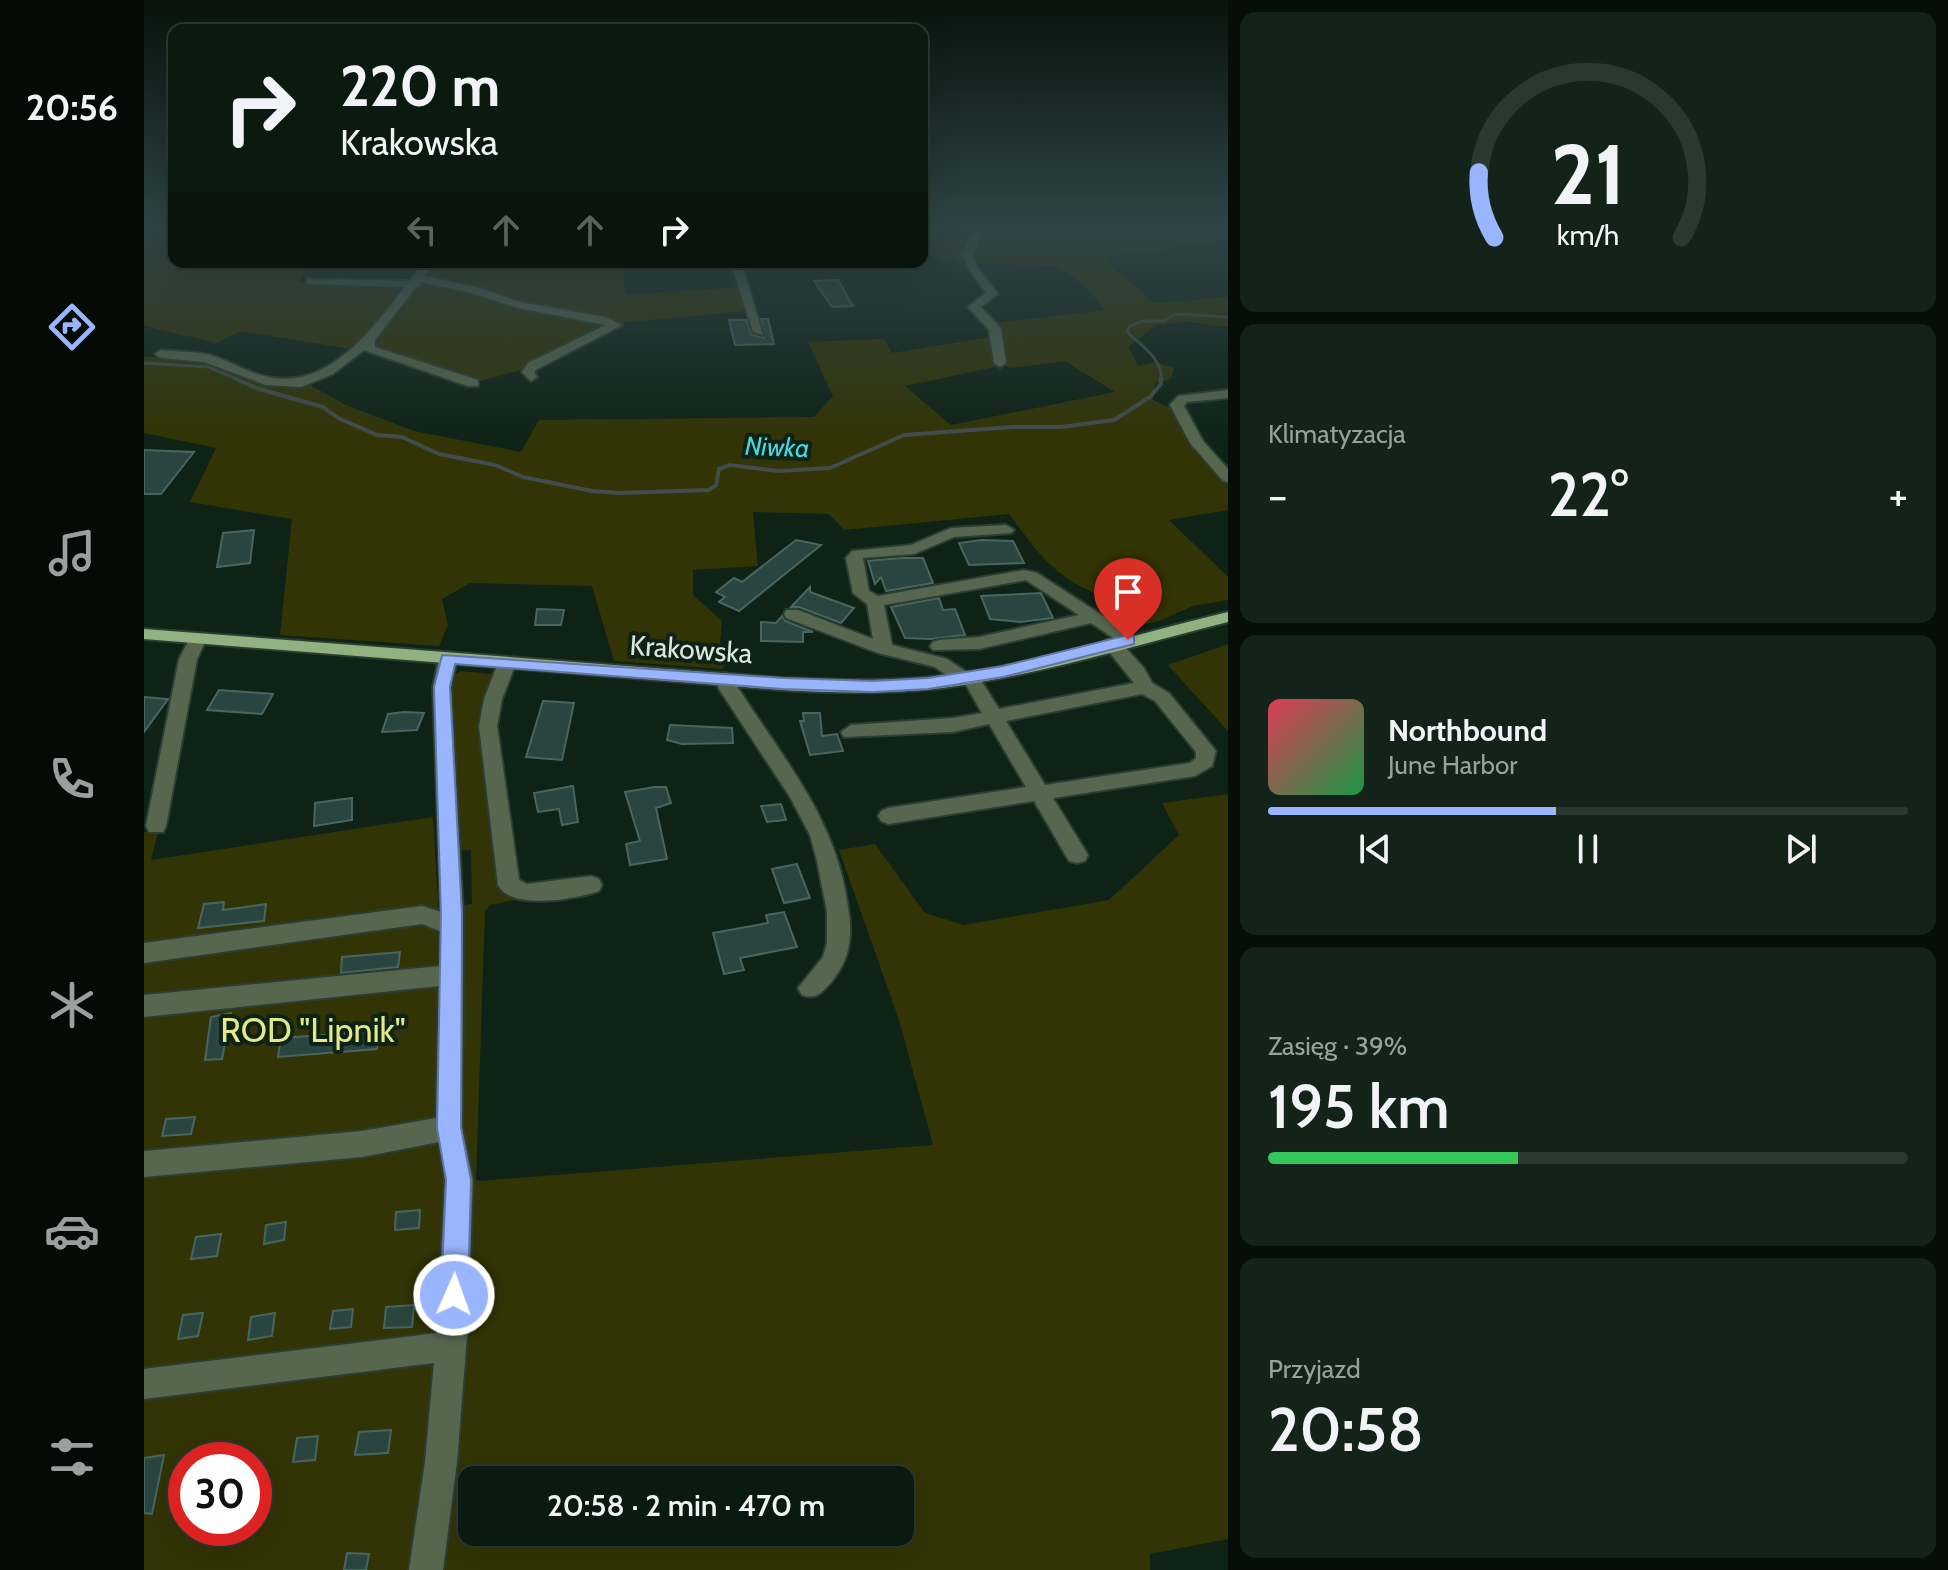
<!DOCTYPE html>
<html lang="pl">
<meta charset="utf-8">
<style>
:root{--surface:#0a1a10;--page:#132319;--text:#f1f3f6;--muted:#99a19f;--line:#2a3830;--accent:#99b5fd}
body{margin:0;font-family:Cabin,sans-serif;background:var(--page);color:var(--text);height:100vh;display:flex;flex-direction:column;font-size:30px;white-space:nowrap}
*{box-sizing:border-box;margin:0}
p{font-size:26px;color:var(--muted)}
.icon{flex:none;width:44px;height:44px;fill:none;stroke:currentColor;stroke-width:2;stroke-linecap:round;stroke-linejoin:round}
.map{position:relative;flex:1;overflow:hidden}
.details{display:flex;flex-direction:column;gap:12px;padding:12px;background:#060e09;width:720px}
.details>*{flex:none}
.banner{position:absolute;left:24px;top:24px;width:760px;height:244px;border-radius:16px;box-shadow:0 8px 32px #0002,0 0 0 2px var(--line);background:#0a1a10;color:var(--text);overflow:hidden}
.speed{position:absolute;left:24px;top:1442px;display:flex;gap:16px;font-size:40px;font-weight:700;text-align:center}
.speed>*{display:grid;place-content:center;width:104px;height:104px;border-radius:50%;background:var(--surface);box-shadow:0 8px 32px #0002,0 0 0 2px var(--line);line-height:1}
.speed .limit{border:12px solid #d22;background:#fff;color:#111}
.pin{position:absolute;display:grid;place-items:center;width:68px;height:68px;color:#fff;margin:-82px -34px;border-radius:50% 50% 50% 0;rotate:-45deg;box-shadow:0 0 8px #0007}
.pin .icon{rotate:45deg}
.me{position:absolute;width:88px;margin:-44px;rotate:2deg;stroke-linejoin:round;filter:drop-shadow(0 0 6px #0008)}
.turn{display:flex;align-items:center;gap:28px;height:168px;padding:0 40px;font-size:36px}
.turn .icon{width:104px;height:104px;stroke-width:2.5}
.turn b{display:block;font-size:56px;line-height:68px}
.lanes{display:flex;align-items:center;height:76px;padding:0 40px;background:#0003;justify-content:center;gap:40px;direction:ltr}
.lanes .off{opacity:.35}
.big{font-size:60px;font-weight:600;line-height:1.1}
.details .widget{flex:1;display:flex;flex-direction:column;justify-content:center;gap:12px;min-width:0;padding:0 28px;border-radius:16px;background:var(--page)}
.details .dial{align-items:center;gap:0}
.dial svg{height:208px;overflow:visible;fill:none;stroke:var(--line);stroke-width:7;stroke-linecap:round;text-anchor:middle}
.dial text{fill:var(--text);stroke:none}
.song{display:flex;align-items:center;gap:24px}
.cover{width:96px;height:96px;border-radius:12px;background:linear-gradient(135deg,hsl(350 70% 55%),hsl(140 70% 35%))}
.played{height:8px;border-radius:4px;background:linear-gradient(90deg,var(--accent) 45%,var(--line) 45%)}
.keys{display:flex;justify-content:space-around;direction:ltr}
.heat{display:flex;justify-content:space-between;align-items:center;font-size:44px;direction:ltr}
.charge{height:12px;border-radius:6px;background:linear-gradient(90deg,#34c759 39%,var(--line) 0)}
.trip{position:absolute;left:314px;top:1466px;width:456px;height:80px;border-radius:16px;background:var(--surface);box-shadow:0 8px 32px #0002,0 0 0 2px var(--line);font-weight:600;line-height:80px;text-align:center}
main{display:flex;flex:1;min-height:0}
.dock{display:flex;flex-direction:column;width:144px;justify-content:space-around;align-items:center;background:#040a06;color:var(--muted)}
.dock .icon{width:56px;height:56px}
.dock .current{color:var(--accent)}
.dock b{font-size:36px;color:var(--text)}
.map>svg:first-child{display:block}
</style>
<main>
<nav class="dock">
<b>20:56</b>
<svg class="icon current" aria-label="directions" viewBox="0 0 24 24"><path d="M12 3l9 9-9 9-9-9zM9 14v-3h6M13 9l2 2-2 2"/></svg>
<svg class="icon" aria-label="music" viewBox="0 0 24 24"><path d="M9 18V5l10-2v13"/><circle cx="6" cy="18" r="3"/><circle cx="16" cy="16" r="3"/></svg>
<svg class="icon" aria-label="phone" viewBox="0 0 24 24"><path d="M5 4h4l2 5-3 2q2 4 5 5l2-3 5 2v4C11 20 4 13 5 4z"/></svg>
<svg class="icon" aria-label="climate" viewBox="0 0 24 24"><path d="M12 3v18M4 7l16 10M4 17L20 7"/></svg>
<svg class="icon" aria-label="car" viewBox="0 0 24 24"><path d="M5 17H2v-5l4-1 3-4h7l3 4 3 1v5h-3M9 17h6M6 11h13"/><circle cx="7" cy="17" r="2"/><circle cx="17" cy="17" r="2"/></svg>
<svg class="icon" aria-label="filters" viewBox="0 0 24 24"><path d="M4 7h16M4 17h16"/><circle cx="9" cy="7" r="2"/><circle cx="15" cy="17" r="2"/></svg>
</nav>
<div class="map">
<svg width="1084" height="1570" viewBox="0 0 1084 1570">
<rect width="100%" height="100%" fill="#0e2216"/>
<path fill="#323405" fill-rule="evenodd" d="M0,225H30V262H167L154,282L265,287L221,340L207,349L96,331L73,343L0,326Z
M854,225H1066L1084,239L958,258L1010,303L1084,297V327L1045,322L1012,325L984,347L994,366L1011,362L1030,368L1027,379L1011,384L1009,400L1030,410L1050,443L1084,483V510L1025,520L1084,577V600L1049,606L1015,621L994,626L959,588L950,593C906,572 894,553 865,514L700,530L685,514L609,512L614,566L549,570V595L578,621L576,643L588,657L578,669L470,661L448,586L326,583L298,599L304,625L295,646L136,635L148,519L46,502L72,448L0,433V357H42L155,386L166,385L202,405L270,431L377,452L395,420L670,417L689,396L664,342L740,339L748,353L847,337L851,367L761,386L807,425L971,392L921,361L867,368L859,365L851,323L962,310L940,285L915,266L829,263L826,249L839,234Z
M778,234L823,240L821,254L823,263L778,254Z
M479,262L481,295L597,287L603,311L475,323L396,308L308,284L282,274L288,263Z
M280,281L468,325L378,367L380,369L333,382L232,350L228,342L276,282Z
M1084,644V731L1024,665Z
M317,671L348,674L360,888L366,895L379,898L346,905L341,911L332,1180L336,1181L789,1145L755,1020L695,850L731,844L781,913L820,925L965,900L1035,835L1018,803L1084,794V1539L1006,1554V1570H0V832H14L7,860L289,817L295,916L312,907L328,904L327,850L310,852L305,692L310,675ZM42,1460H110V1528H42ZM328,1480H756V1532H328Z"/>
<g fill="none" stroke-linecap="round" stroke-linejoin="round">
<path stroke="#424c4b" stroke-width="3" d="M0,363L65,367L95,380
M1017,380C1019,359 998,346 983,332L985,327L998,321H1019L1032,314L1084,317"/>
<path stroke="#424c4b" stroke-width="4" d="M90,378L112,388L179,407L194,418L233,435L258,437L295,454L351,465L379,477L448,491L476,493L565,490L572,485L575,469L586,465L634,471L686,468L760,435L869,427H917L970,420L1006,397L1017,384V378"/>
</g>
<path fill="#2a453f" stroke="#49655f" stroke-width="2" d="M694,280L709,306L688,307L670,281Z
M617,319H624L630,344L591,345L585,320H602L608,335L620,338Z
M0,450L50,452L17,494H0Z
M110,530L106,563L73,567L79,533Z
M652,540L677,545L595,611L575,602L581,597L572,592L590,578L598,582Z
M837,540L869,541L880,563L825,565L815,543Z
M758,558H779L789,583L742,591L737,577L731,584L724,561Z
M666,587V592L710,608L697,623L655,607H647Z
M897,593L909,618L876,622L846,619L837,596Z
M795,598L799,610L811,609L821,635L787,639L761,638L747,607Z
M393,609L420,610L417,625H391Z
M638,616L641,621L669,632H659V642L617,641V622L632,623Z
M75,690L129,694L118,714L63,710Z
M0,697L24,699L0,732Z
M399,701L430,703L418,760L382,757Z
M260,712L280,713L273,730L238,732L244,714Z
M659,713H676L678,736L693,734L699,751L666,755L656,721H660Z
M526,725L588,728L589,743L538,744L523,740Z
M429,786L434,822L418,825L415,809L394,812L390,793Z
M510,787H522L527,803L512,808L523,859L486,865L482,844L496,841L481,792Z
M208,798V820L170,826L171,803Z
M637,804L642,820L623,822L617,806Z
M653,864L666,898L640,903L628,869Z
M80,902L79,910L122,904L120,921L54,928L60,904Z
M640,912L653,947L596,958L600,970L580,974L569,933L624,923L622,915Z
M256,952L254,967L197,973L198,957Z
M87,1013L78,1059L61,1060L67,1017Z
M236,1031L233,1049L134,1057L137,1038Z
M51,1117L47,1134L18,1136L22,1119Z
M276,1210L275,1228L251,1230L252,1212Z
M142,1222L140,1240L120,1244L122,1225Z
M77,1234L73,1256L47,1259L52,1237Z
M270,1305L268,1327L240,1328L242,1307Z
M209,1309L207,1327L186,1329L189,1311Z
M59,1313L54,1336L34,1339L39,1315Z
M131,1313L128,1336L104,1340L107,1317Z
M247,1430L244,1453L211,1455L215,1432Z
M174,1436L171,1460L149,1462L153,1438Z
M20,1455L8,1514L0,1513V1458Z
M203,1553L225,1554L222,1570H200Z"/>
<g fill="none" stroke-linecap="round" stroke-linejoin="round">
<defs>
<path id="minor" d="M843,225H854L835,239L829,254L834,268L854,294L837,307L857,329L862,363L856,367L850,363L845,330L824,307L842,293L824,268L819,254L827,235Z
M1065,225H1076L1084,230V237Z
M280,262H291L281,276L335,288L376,302L461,317L478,325L393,369L390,372L393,377L387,381L378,372L384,363L462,325L374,308L328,293L276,282V286L272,287L231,340V347L334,380V386H324L220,350L189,374L157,387L122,385L60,362L17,358L11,354L17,350C33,352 51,351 66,355C86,361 104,373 124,377C185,390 228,329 261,287L167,284L163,283V279L266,281Z
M587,262H597L619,335L609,332Z
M1084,390V398L1043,402L1040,406L1059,441L1084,469V482L1079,481L1046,443L1026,405L1034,396Z
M862,525L870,530L867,533L810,537L770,554L719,558L725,591L734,596L880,570L893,573L990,636L993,640L990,644H978L1000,668L1008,683L1025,693L1072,751L1068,766L1051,776L909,798L944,855L941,861L933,863L925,861L890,801L744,824L737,821L734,816L737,811L744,808L882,787L845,724L809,732L700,737L697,732L707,725L809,718L838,713L822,685L814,683L791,667L734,653L642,618L640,614L642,610H654L729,639L723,604L709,593L702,558L708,551L767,545L807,528ZM882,580L935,615L835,637L795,640L789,642L786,646L789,650L835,649L947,623L971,639L962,640L959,644L990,683L855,709L833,674L824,673L803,659L748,645L740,605ZM998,694L1011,701L1052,752V758L1046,763L901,785L862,721Z
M53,634L62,640L53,659L22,826L19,832H5L2,826L35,659L47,636Z
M304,652L313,658L307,687L319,915L318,1128L329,1180L324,1323L313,1462L299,1570H265L281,1462L290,1363L0,1399V1369L293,1333L301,1180L295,1142L218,1157L0,1177V1151L218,1131L292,1118L295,986L0,1017V995L296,966V931L278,924L0,963V943L278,906L297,912L289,687L295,658Z
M363,657L372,663L358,699L353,726L375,880L383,884L447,876L455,879L458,885L455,891C432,899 367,911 354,885L335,726L340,699L354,663Z
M580,673L586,675C631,749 690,812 703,901C708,928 709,953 691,977C682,989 673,1001 658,995L654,988L679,957L683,943V912L673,861L666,835L646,797L575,689L571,679Z"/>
<path id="major" d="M1084,612V622C989,646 895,675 798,688C745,694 692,693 639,690L0,639V629L639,678C692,680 745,682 798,676C895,664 989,635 1084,612Z"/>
</defs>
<use href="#minor" stroke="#2b3e32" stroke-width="4"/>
<use href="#major" stroke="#2b3e32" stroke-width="4"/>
<use href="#minor" fill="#57674f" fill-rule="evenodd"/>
<use href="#major" fill="#91b280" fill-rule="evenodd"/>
</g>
<linearGradient id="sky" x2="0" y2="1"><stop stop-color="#08130c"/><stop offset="0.51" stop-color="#304447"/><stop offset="1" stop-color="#304447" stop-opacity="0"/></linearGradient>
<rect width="1084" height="444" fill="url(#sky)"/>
<path fill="#99b5fd" stroke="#6376a4" stroke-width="2" d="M984,635L990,637V644L859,677L784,689L729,692L639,689L311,664L306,687L318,915L317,1128L327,1180L324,1295L320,1304L310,1308L301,1304L297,1295L302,1180L293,1128L297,915L290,687L298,655L639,678L729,681L784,678L859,666Z"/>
<g text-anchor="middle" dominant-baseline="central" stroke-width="8" stroke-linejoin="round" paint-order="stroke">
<g font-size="26" font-style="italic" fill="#45dae3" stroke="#0e2216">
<text transform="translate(633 447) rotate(2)">Niwka</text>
</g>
<g font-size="28" fill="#dbe7df" stroke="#0e2216">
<text transform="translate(547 649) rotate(4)">Krakowska</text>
</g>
<g font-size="34" fill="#e2ea88" stroke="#0e2216">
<text x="169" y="1030">ROD "Lipnik"</text>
</g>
</g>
</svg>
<div class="speed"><div class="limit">30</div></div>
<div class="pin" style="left:984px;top:640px;background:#d93025"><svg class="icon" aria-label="arrive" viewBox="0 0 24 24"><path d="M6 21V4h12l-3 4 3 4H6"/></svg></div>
<svg class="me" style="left:310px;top:1295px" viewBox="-20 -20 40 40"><circle r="17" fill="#99b5fd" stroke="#fff" stroke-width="3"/><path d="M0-11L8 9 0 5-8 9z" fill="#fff"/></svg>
<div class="trip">20:58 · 2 min · 470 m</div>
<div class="banner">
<div class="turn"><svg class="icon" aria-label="right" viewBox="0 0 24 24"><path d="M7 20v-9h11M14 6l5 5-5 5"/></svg><div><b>220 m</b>Krakowska</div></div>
<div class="lanes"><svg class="icon off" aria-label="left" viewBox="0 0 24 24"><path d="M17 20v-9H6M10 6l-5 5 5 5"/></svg><svg class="icon off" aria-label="ahead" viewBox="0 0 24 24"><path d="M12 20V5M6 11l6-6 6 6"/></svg><svg class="icon off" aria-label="ahead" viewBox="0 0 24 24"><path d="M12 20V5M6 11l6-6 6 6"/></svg><svg class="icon" aria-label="right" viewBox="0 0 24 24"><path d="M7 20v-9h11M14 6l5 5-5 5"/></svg></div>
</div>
</div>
<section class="details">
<div class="widget dial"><svg viewBox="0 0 100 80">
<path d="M14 69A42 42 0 1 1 86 69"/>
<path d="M14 69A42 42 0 0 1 8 44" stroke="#99b5fd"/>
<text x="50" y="56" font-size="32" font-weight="700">21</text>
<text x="50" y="72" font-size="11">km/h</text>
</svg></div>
<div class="widget"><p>Klimatyzacja</p>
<div class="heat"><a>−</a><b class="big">22°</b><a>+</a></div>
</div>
<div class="widget">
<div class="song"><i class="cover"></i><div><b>Northbound</b><p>June Harbor</p></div></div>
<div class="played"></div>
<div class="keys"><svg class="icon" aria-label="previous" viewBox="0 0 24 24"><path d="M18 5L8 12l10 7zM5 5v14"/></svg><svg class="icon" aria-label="pause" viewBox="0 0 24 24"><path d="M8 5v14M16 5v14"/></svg><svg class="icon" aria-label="next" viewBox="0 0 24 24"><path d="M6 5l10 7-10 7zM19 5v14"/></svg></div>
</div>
<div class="widget"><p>Zasięg · 39%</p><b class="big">195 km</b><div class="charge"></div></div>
<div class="widget"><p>Przyjazd</p><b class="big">20:58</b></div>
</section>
</main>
